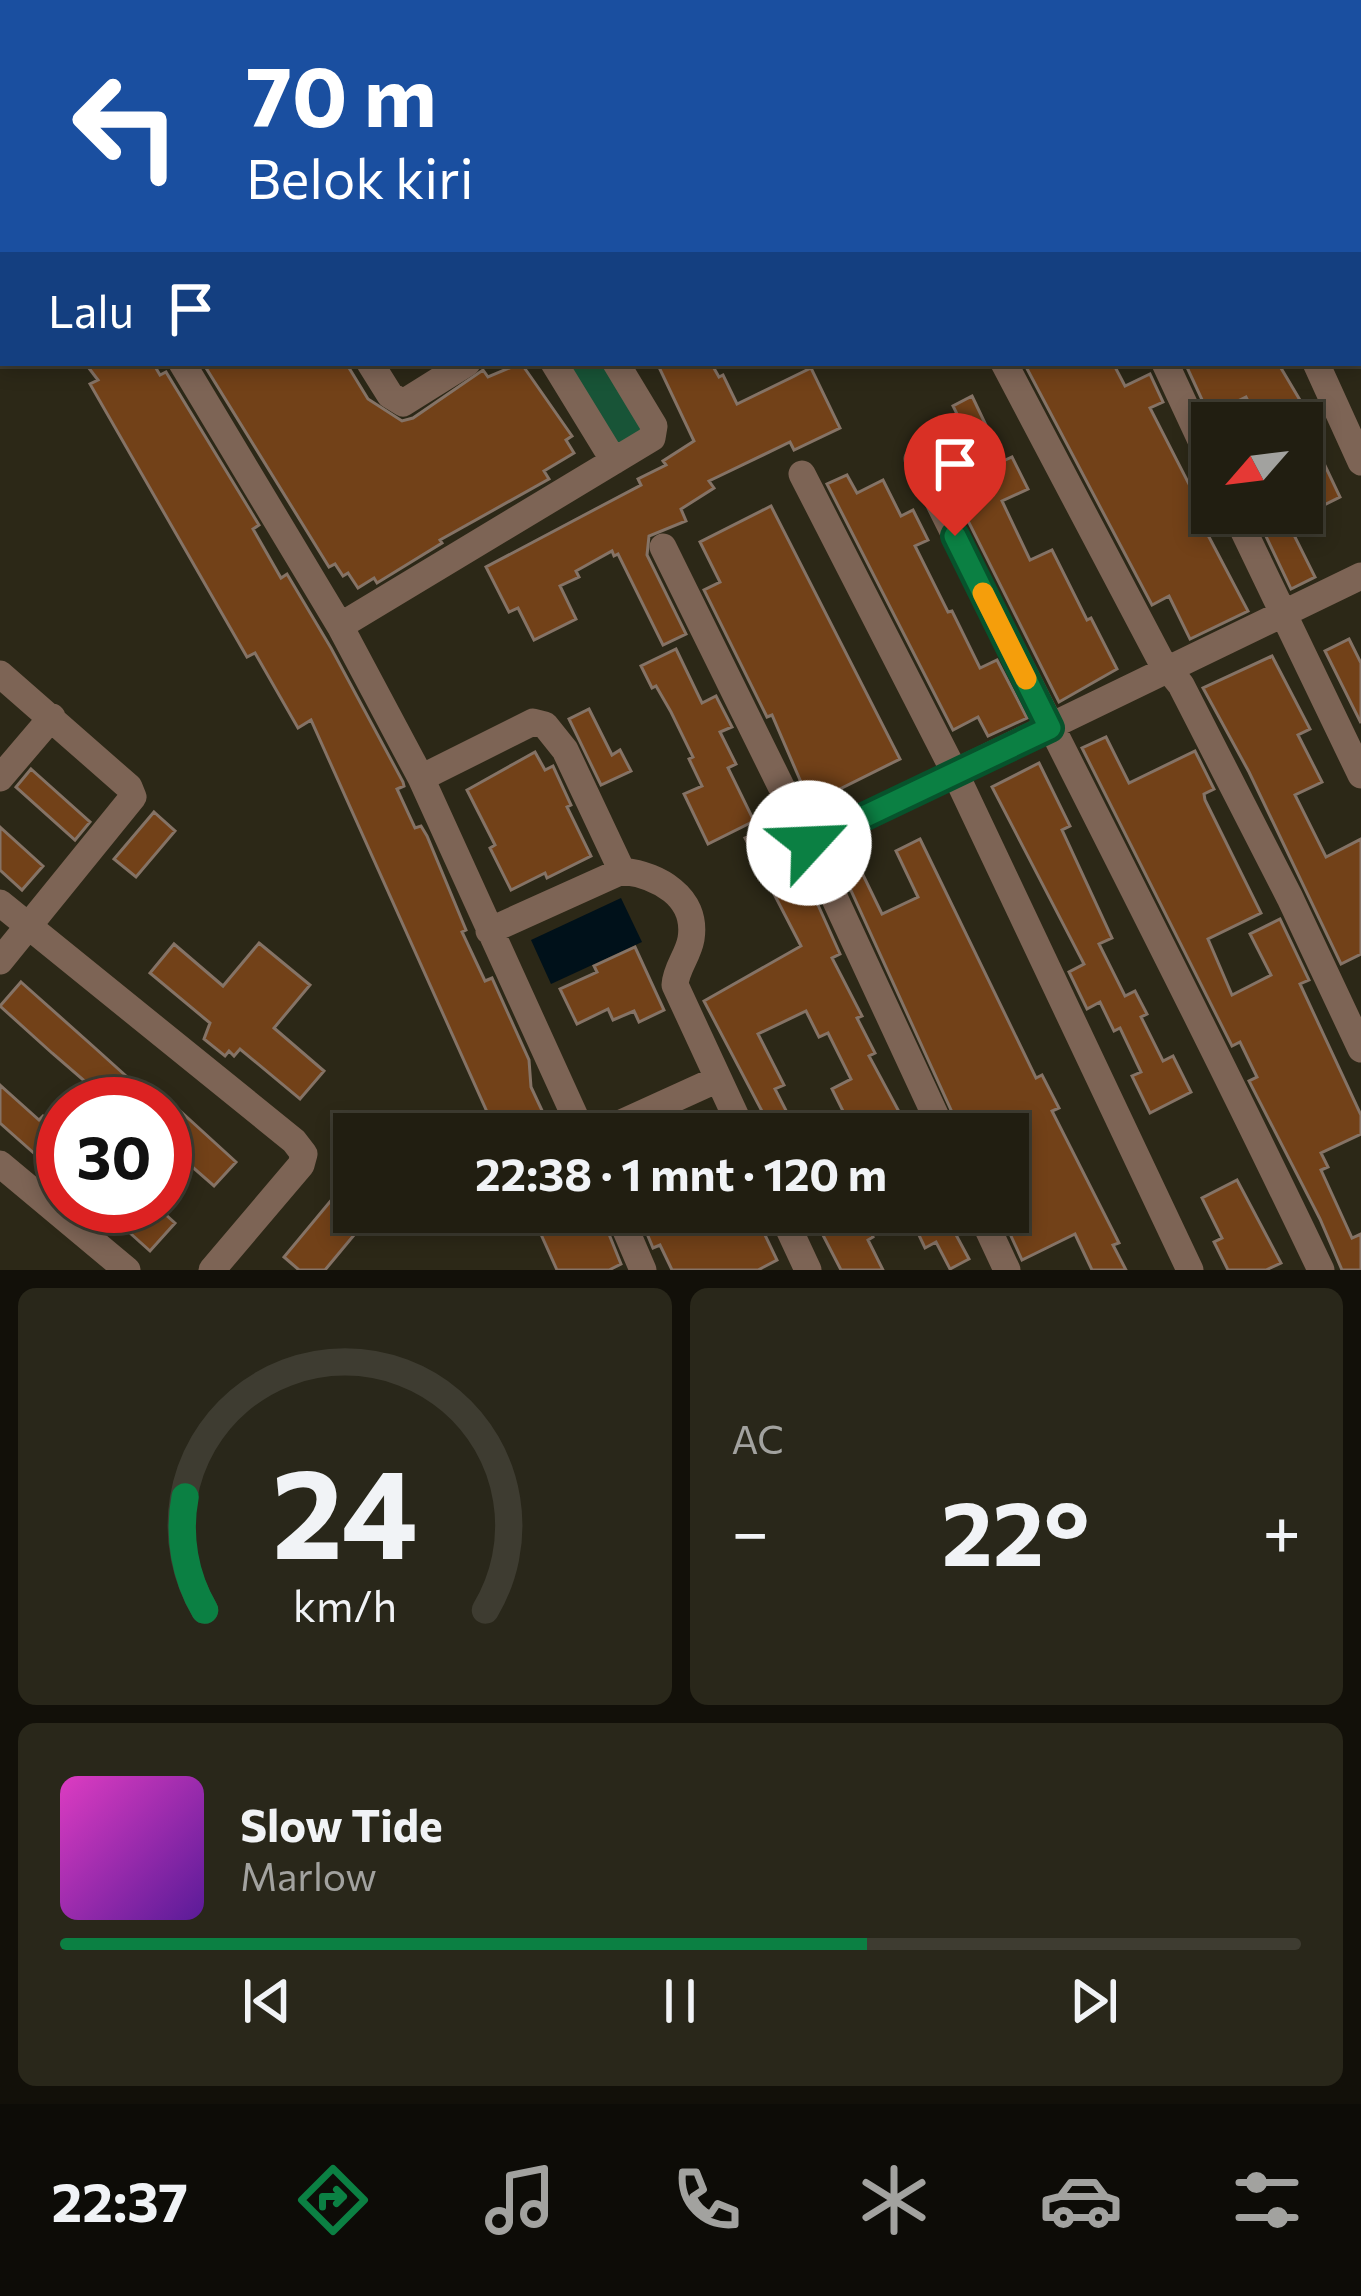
<!DOCTYPE html>
<html lang="id">
<meta charset="utf-8">
<style>
:root{--surface:#211e11;--page:#29271a;--text:#f1f3f6;--muted:#a2a29f;--line:#3e3c31;--accent:#0b8043}
body{margin:0;font-family:Commissioner,sans-serif;background:var(--page);color:var(--text);height:100vh;display:flex;flex-direction:column;font-size:45px;white-space:nowrap}
*{box-sizing:border-box;margin:0}
p{font-size:39px;color:var(--muted)}
.icon{flex:none;width:66px;height:66px;fill:none;stroke:currentColor;stroke-width:2;stroke-linecap:round;stroke-linejoin:round}
.map{position:relative;height:1270px;overflow:hidden}
.drawer{display:flex;flex-direction:column;gap:18px;padding:18px;background:#121009;flex:1}
.drawer>*{flex:none}
.hud{position:absolute;left:0px;top:0px;width:1362px;height:366px;box-shadow:0 6px 18px #0003,0 0 0 3px var(--line);background:#1a4fa0;color:#fff;overflow:hidden}
.needle{width:78px;rotate:242deg}
.controls{position:absolute;left:1191px;top:402px;display:grid;gap:24px}
.controls a{display:grid;place-items:center;width:132px;height:132px;border-radius:0px;background:var(--surface);box-shadow:0 6px 18px #0003,0 0 0 3px var(--line);font-size:60px}
.speed{position:absolute;left:36px;top:1077px;display:flex;gap:24px;font-size:60px;font-weight:700;text-align:center}
.speed>*{display:grid;place-content:center;width:156px;height:156px;border-radius:50%;background:var(--surface);box-shadow:0 6px 18px #0003,0 0 0 3px var(--line);line-height:1}
.speed .limit{border:18px solid #d22;background:#fff;color:#111}
.pin{position:absolute;display:grid;place-items:center;width:102px;height:102px;color:#fff;margin:-123px -51px;border-radius:50% 50% 50% 0;rotate:-45deg;box-shadow:0 0 12px #0007}
.pin .icon{rotate:45deg}
.me{position:absolute;width:132px;margin:-66px;rotate:65deg;stroke-linejoin:round;filter:drop-shadow(0 0 9px #0008)}
.turn{display:flex;align-items:center;gap:42px;height:252px;padding:0 48px;font-size:54px}
.turn .icon{width:156px;height:156px;stroke-width:2.5}
.turn b{display:block;font-size:84px;line-height:102px}
.then{display:flex;align-items:center;height:114px;padding:0 48px;background:#0003;gap:24px;font-size:45px}
.big{font-size:90px;font-weight:700;line-height:1.1}
.drawer .card{flex:1;display:flex;flex-direction:column;justify-content:center;gap:18px;min-width:0;padding:0 42px;border-radius:18px;background:var(--page)}
.drawer .dial{align-items:center;gap:0}
.dial svg{height:312px;overflow:visible;fill:none;stroke:var(--line);stroke-width:7;stroke-linecap:round;text-anchor:middle}
.dial text{fill:var(--text);stroke:none}
.song{display:flex;align-items:center;gap:36px}
.cover{width:144px;height:144px;border-radius:18px;background:linear-gradient(135deg,hsl(310 70% 55%),hsl(270 70% 35%))}
.played{height:12px;border-radius:6px;background:linear-gradient(90deg,var(--accent) 65%,var(--line) 65%)}
.keys{display:flex;justify-content:space-around;direction:ltr}
.heat{display:flex;justify-content:space-between;align-items:center;font-size:66px;direction:ltr}
.drawer .tiles{flex:1;display:grid;gap:18px;grid-template-columns:1fr 1fr}
.card:last-child{grid-column:span 2}
.trip{position:absolute;left:333px;top:1113px;width:696px;height:120px;border-radius:0px;background:var(--surface);box-shadow:0 6px 18px #0003,0 0 0 3px var(--line);font-weight:700;line-height:120px;text-align:center}
.tab-bar{display:flex;height:192px;justify-content:space-around;align-items:center;background:#0d0c07;color:var(--muted)}
.tab-bar .icon{width:84px;height:84px}
.tab-bar .selected{color:var(--accent)}
.tab-bar b{font-size:54px;color:var(--text)}
.map>svg:first-child{display:block}
</style>
<div class="map">
<svg width="1361" height="1270" viewBox="0 0 1361 1270">
<rect width="100%" height="100%" fill="#2c2817"/>
<path fill="#185437" d="M565,363H605L644,427L624,443L615,442Z"/>
<path fill="#00111a" d="M621,898L642,942L551,984L531,940Z"/>
<path fill="#724118" stroke="#857366" stroke-width="3" d="M85,363H153L160,375L166,372L259,525L253,529L281,578L287,574L331,648L403,782L404,786L397,789L415,828L421,826L427,836L466,930L462,932L485,981L492,978L529,1060L531,1087L553,1134H497L311,720L298,728L255,653L247,657L90,384L98,380Z
M203,363H346L368,399L402,421L413,418L483,370L488,377L521,363L572,436L566,440L574,453L544,471L549,479L440,540L442,543L377,583L374,578L358,588L348,573L343,576L335,564L329,567Z
M657,363H711L719,377L723,375L737,404L811,368L840,428L794,450L790,442L709,481L714,488L681,509L686,521L649,536L647,555L686,634L663,645L618,554L614,556L612,551L576,571L579,577L560,586L576,619L534,640L518,608L509,612L486,567L641,485L638,479L666,465L663,461L694,441Z
M1024,363H1113L1125,386L1150,374L1163,402L1150,408L1189,484L1202,517L1199,518L1248,611L1190,639L1169,596L1152,605Z
M1185,363H1278L1307,412L1301,415L1340,497L1302,516V423H1259L1246,397L1209,415Z
M972,396L1003,461L1012,457L1028,489L1002,501L1030,560L1052,550L1087,620L1091,618L1117,669L1059,702L936,457L970,440L953,406Z
M847,475L857,493L883,480L901,516L913,510L928,540L915,546L948,612L952,611L980,668L997,660L1027,718L988,736L978,717L953,730L827,484Z
M771,506L900,759L834,792L837,799L813,810L772,715L767,717L704,590L720,582L700,542Z
M1255,513H1283L1315,577L1291,589Z
M1349,639L1361,663V723L1325,651Z
M676,649L702,703L716,696L732,727L720,732L736,764L728,768L754,821L708,844L684,794L702,786L689,759L693,757L671,712L656,686L652,688L641,666Z
M1272,656L1310,729L1298,735L1322,782L1295,795L1326,857L1361,839V954L1341,964L1249,772L1203,688Z
M589,709L612,755L620,750L631,771L601,785L569,719Z
M1106,737L1129,783L1195,751L1214,789L1204,794L1205,800L1261,913L1208,939L1232,995L1271,975L1250,934L1280,919L1309,980L1300,984L1361,1115V1134L1321,1153L1328,1167L1321,1170L1352,1238L1361,1234V1270H1342L1320,1219L1249,1081L1257,1077L1240,1042L1232,1046L1082,748Z
M535,752L545,770L553,766L571,805L567,807L591,856L547,878L545,873L511,890L490,848L495,845L467,790Z
M1039,763L1070,826L1062,830L1112,938L1099,944L1125,996L1135,991L1147,1014L1141,1017L1163,1061L1173,1056L1191,1092L1150,1113L1132,1076L1141,1072L1120,1028L1114,1031L1100,1002L1087,1009L1069,972L1084,964L992,787Z
M31,769L90,822L75,840L16,787Z
M154,812L175,831L136,877L114,859Z
M0,827L43,866L22,890L0,870Z
M767,828L793,882L805,876L840,954L832,958L862,1016L857,1018L875,1053L869,1056L911,1134H802L844,1113L832,1089L851,1079L828,1033L819,1037L806,1011L758,1034L784,1085L775,1089L794,1126L778,1134H764L760,1126L757,1119L764,1115L704,1001L801,946L745,838Z
M920,839L1036,1078L1042,1075L1059,1108L1052,1111L1119,1243L1113,1245L1126,1270H1092L1075,1234L1022,1260L1000,1212H1008V1134H962L833,851L848,844L882,914L918,897L896,851Z
M259,943L310,985L274,1028L324,1071L300,1099L240,1049L234,1056L229,1051L225,1056L204,1039L210,1023L150,973L174,944L223,986Z
M635,947L664,1010L639,1022L634,1011L613,1020L608,1009L577,1024L560,989L597,972L594,966Z
M21,982L95,1048L157,1104H111L52,1053L0,1006Z
M0,1085L39,1120L43,1116L63,1134V1179L0,1123Z
M178,1109L236,1162L214,1186L165,1143V1124Z
M1237,1180L1281,1263L1266,1270H1228L1214,1242L1222,1238L1202,1198Z
M338,1192L354,1204V1212L369,1217L325,1270H299L284,1257Z
M100,1206H156L175,1223L150,1251Z
M531,1212H600L621,1264L609,1270H557Z
M638,1212H687L692,1222L712,1212H763L770,1230L764,1233L777,1260L758,1270H672L660,1245L653,1248Z
M811,1212H860L873,1237L868,1240L883,1270H841Z
M908,1212H962L967,1227L955,1233L969,1259L950,1269L936,1242L925,1248Z"/>
<g fill="none" stroke-linecap="round" stroke-linejoin="round">
<path stroke="#7d6455" stroke-width="27" d="M601,0L603,3
M695,0L696,3
M813,0L815,3
M992,0L994,3
M1168,0L1169,3
M1321,0L1323,3
M414,3L419,0
M441,3L442,0
M644,3L650,0
M1246,3L1252,0
M1359,82L1361,86
M0,277L3,280
M182,363L340,626L421,778L583,1134
M370,363L390,395L403,403L467,363
M554,363L614,461
M1004,363L1160,659L1181,685L1290,898L1361,1049
M1165,363L1212,464
M1316,363L1361,462
M917,459C1051,730 1191,997 1321,1270
M802,474L956,775L1190,1270
M1235,513L1361,775
M663,547L809,843L944,1134
M340,626L652,438L654,426L616,363
M0,674L129,787L133,797L0,961
M0,778L52,717
M421,778L533,722L545,725L565,750L622,871
M809,843L1361,576
M0,903L294,1141L304,1154L301,1165L212,1270
M489,931L622,871C657,875 698,896 691,939C688,956 676,968 675,985L744,1134
M597,1134L718,1079
M0,1164L127,1270
M618,1212L643,1270
M781,1212L808,1270
M980,1212L1007,1270"/>
</g>
<g fill="none" stroke-linecap="round" stroke-linejoin="round">
<defs>
<path id="route" d="M809,843L1050,728L955,536"/>
</defs>
<use href="#route" stroke="#07532c" stroke-width="30"/>
<use href="#route" stroke="#0b8043" stroke-width="21"/>
<path stroke="#f59e0b" stroke-width="21" d="M983,593L1026,679"/>
</g>
</svg>
<div class="controls">
<a><svg class="needle" viewBox="-14 -14 28 28"><path d="M0-13l5 13h-10z" fill="#e53935"/><path d="M0 13l5-13h-10z" fill="#a2a29f"/></svg></a>
</div>
<div class="speed"><div class="limit">30</div></div>
<div class="pin" style="left:955px;top:536px;background:#d93025"><svg class="icon" aria-label="arrive" viewBox="0 0 24 24"><path d="M6 21V4h12l-3 4 3 4H6"/></svg></div>
<svg class="me" style="left:809px;top:843px" viewBox="-20 -20 40 40"><circle r="19" fill="#fff"/><path d="M0-13L10 11 0 6-10 11z" fill="#0b8043"/></svg>
<div class="trip">22:38 · 1 mnt · 120 m</div>
<div class="hud">
<div class="turn"><svg class="icon" aria-label="left" viewBox="0 0 24 24"><path d="M17 20v-9H6M10 6l-5 5 5 5"/></svg><div><b>70 m</b>Belok kiri</div></div>
<div class="then">Lalu<svg class="icon" aria-label="arrive" viewBox="0 0 24 24"><path d="M6 21V4h12l-3 4 3 4H6"/></svg></div>
</div>
</div>
<section class="drawer">
<div class="tiles">
<div class="card dial"><svg viewBox="0 0 100 80">
<path d="M14 69A42 42 0 1 1 86 69"/>
<path d="M14 69A42 42 0 0 1 9 40" stroke="#0b8043"/>
<text x="50" y="56" font-size="32" font-weight="700">24</text>
<text x="50" y="72" font-size="11">km/h</text>
</svg></div>
<div class="card"><p>AC</p>
<div class="heat"><a>−</a><b class="big">22°</b><a>+</a></div>
</div>
<div class="card">
<div class="song"><i class="cover"></i><div><b>Slow Tide</b><p>Marlow</p></div></div>
<div class="played"></div>
<div class="keys"><svg class="icon" aria-label="previous" viewBox="0 0 24 24"><path d="M18 5L8 12l10 7zM5 5v14"/></svg><svg class="icon" aria-label="pause" viewBox="0 0 24 24"><path d="M8 5v14M16 5v14"/></svg><svg class="icon" aria-label="next" viewBox="0 0 24 24"><path d="M6 5l10 7-10 7zM19 5v14"/></svg></div>
</div>
</div>
</section>
<nav class="tab-bar">
<b>22:37</b>
<svg class="icon selected" aria-label="directions" viewBox="0 0 24 24"><path d="M12 3l9 9-9 9-9-9zM9 14v-3h6M13 9l2 2-2 2"/></svg>
<svg class="icon" aria-label="music" viewBox="0 0 24 24"><path d="M9 18V5l10-2v13"/><circle cx="6" cy="18" r="3"/><circle cx="16" cy="16" r="3"/></svg>
<svg class="icon" aria-label="phone" viewBox="0 0 24 24"><path d="M5 4h4l2 5-3 2q2 4 5 5l2-3 5 2v4C11 20 4 13 5 4z"/></svg>
<svg class="icon" aria-label="climate" viewBox="0 0 24 24"><path d="M12 3v18M4 7l16 10M4 17L20 7"/></svg>
<svg class="icon" aria-label="car" viewBox="0 0 24 24"><path d="M5 17H2v-5l4-1 3-4h7l3 4 3 1v5h-3M9 17h6M6 11h13"/><circle cx="7" cy="17" r="2"/><circle cx="17" cy="17" r="2"/></svg>
<svg class="icon" aria-label="filters" viewBox="0 0 24 24"><path d="M4 7h16M4 17h16"/><circle cx="9" cy="7" r="2"/><circle cx="15" cy="17" r="2"/></svg>
</nav>
